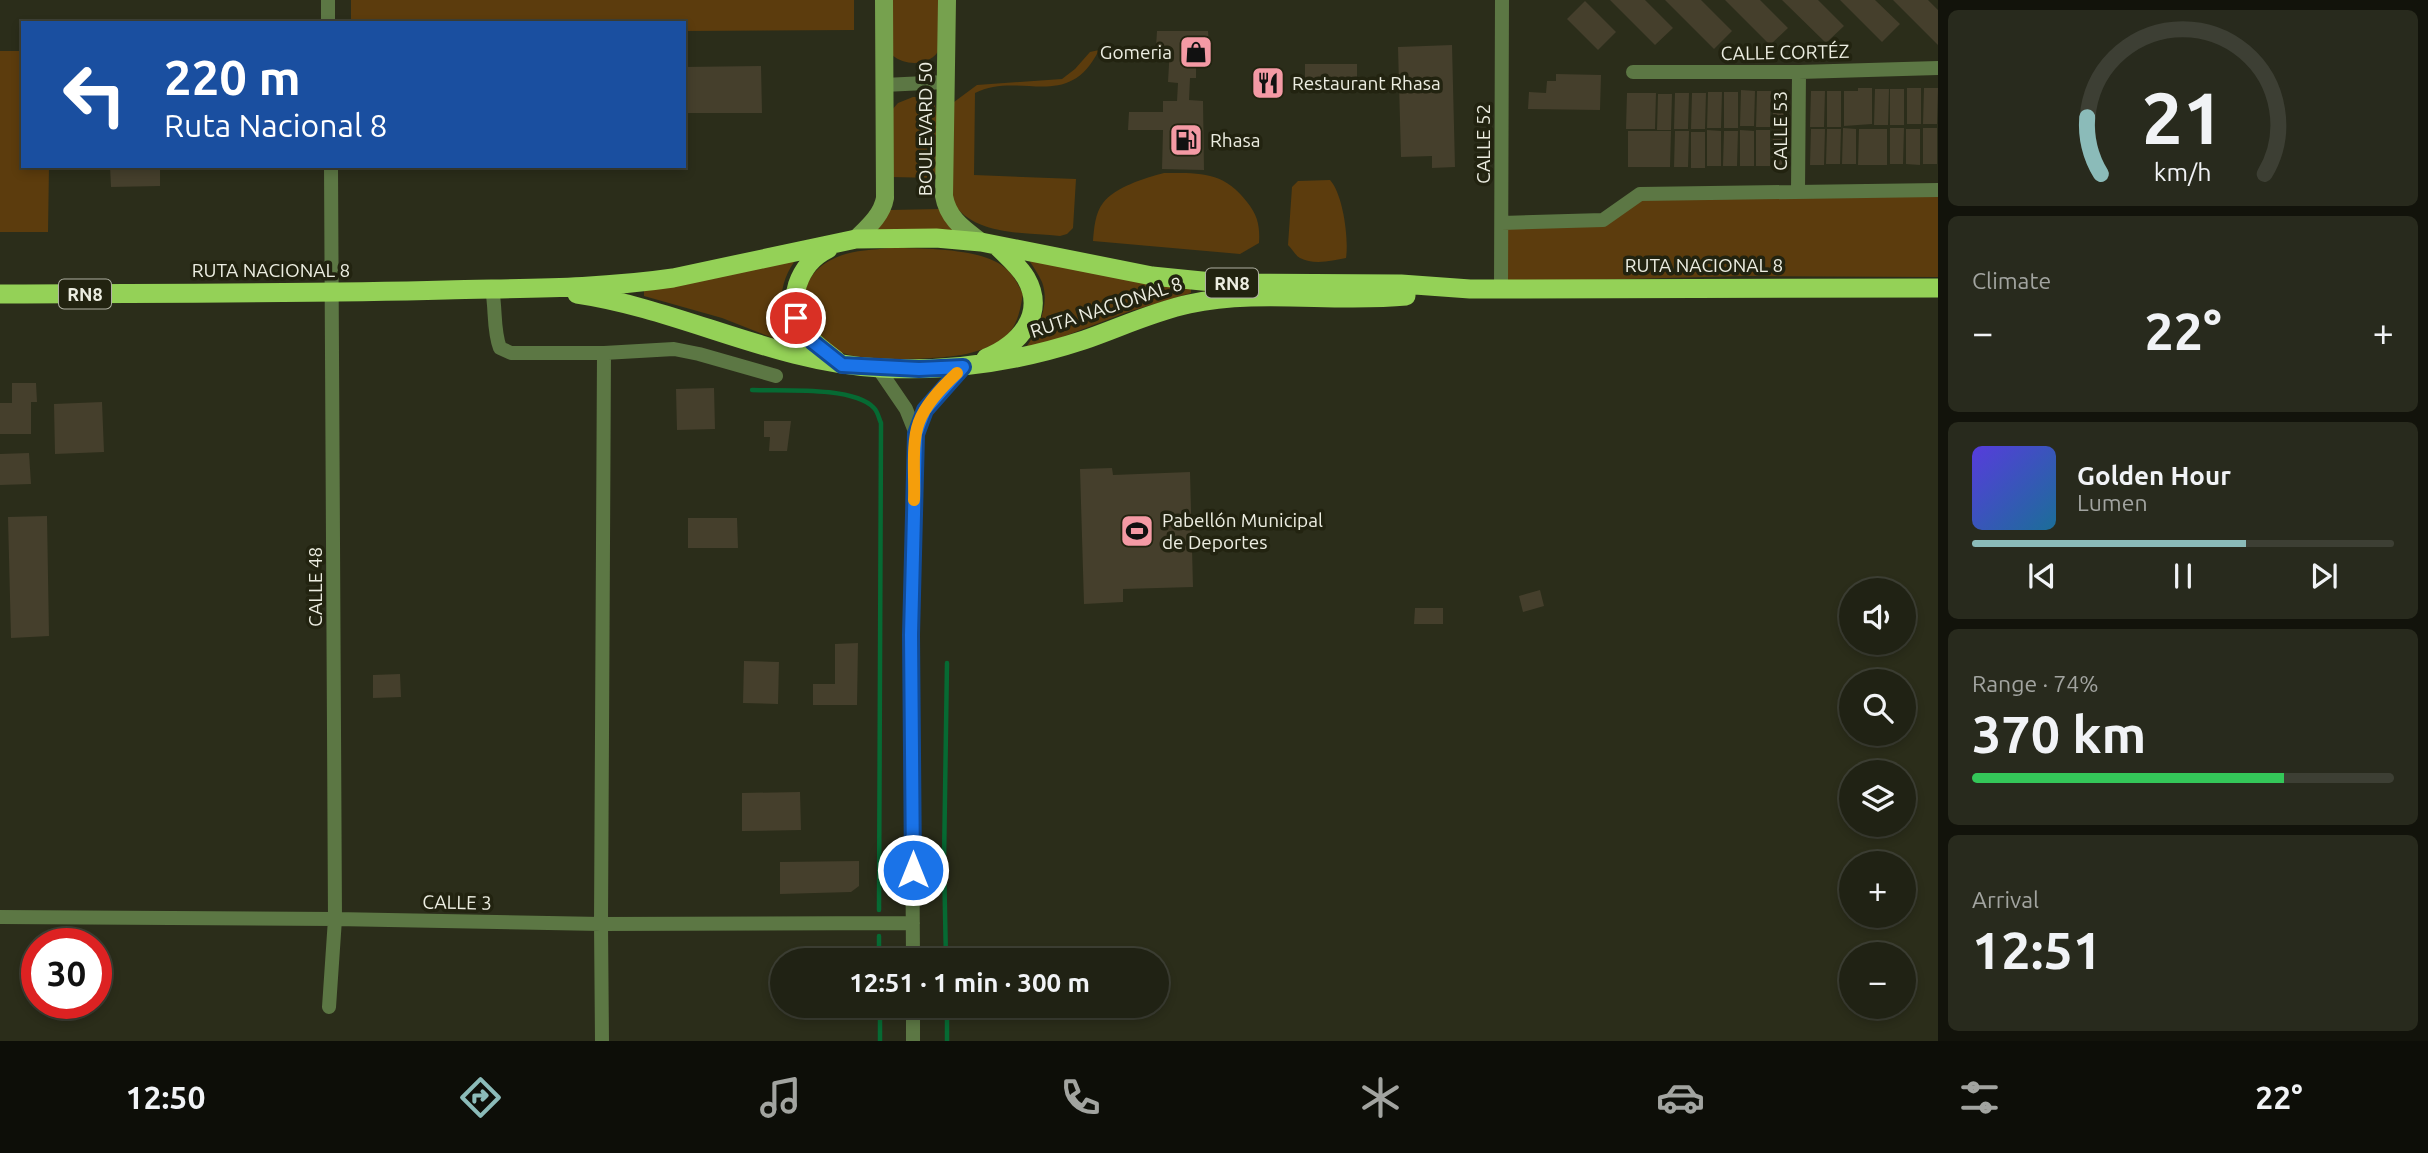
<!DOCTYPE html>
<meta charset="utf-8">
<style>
:root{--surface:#202214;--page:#282a1d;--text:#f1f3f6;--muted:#a2a4a0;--line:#3d3f34;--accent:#8bbbb9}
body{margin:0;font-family:Ubuntu,sans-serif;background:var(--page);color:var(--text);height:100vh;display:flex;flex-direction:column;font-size:26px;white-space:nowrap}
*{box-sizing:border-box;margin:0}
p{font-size:23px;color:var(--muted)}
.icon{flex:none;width:38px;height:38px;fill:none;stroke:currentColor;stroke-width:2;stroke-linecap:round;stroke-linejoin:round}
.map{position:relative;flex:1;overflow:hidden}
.side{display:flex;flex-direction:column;gap:10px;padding:10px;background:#12130b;width:490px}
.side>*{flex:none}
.hud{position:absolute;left:21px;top:21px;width:665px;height:147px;border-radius:0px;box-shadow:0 4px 10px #0003,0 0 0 2px var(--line);background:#1a4fa0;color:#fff;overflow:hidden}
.fabs{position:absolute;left:1839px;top:578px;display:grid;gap:14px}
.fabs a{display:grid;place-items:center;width:77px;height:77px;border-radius:50%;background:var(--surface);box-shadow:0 4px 10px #0003,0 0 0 2px var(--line);font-size:35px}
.speed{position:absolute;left:21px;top:928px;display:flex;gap:14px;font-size:35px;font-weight:700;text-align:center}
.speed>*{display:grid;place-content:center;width:91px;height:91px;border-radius:50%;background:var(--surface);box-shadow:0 4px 10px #0003,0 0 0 2px var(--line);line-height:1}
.speed .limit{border:10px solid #d22;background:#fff;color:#111}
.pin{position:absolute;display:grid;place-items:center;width:60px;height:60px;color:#fff;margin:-30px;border:4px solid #fff;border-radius:50%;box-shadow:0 2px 7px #0007}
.me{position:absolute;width:77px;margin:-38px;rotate:0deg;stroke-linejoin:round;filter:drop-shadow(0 0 5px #0008)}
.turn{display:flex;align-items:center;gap:24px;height:147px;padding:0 28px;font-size:32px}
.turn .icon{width:91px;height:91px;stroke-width:2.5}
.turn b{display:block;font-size:49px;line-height:60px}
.big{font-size:52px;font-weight:600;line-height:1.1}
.side .widget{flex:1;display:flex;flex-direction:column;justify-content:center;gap:10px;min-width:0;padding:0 24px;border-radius:10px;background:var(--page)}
.side .dial{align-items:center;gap:0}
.dial svg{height:182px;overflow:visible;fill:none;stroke:var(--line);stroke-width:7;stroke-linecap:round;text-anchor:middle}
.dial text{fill:var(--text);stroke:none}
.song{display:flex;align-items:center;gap:21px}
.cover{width:84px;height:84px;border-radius:10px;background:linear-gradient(135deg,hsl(250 70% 55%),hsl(200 70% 35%))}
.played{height:7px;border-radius:4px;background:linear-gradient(90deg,var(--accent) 65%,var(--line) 65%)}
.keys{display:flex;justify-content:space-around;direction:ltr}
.heat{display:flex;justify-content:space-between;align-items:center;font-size:38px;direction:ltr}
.charge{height:10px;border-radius:5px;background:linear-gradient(90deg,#34c759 74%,var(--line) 0)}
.trip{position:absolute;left:770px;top:948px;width:399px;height:70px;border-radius:35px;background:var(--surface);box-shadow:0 4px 10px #0003,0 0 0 2px var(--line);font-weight:600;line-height:70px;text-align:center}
.menu{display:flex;height:112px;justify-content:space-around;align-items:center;background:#0d0e08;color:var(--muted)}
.menu .icon{width:49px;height:49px}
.menu .current{color:var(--accent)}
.menu b{font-size:32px;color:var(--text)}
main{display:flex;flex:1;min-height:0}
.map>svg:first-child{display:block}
</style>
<main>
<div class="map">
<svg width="1938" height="1041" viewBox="0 0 1938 1041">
<rect width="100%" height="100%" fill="#2b2d1a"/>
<path fill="#5c3c0d" d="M351,0H854V30L684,31V23H351Z
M891,0H939L940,48C932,66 906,67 892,55Z
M1099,50C1068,113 1020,70 975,93L974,175L1076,179L1073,228L1067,234L1060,236C1023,232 973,236 952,201L954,102L977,85L1062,79L1075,69L1090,52Z
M0,51H23V166H49L48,232H0Z
M913,97H921L934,103L937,112V178L891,177V111L898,103Z
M1164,173C1199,173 1224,171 1247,202C1258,216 1260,226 1259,243L1240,254L1093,241C1094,229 1095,213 1103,203C1115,187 1145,178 1164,173Z
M1330,180C1343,194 1349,239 1346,258C1332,261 1313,265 1300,258C1296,256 1292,249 1288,245L1292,187L1298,181Z
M1938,190V277L1745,276L1501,282L1502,223L1603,220L1640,194Z
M940,209L954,231L874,230L890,210Z
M890,248C920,248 981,248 1004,267C1013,274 1018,284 1023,294C1020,310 1018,326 1005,337C995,346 974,353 961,355C938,359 858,363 839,351C804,330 787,281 833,259C850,250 871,250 890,248Z
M798,257C776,283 776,318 798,345L783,342L722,318L644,296V289Z
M1027,257L1191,287V293L1128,312L1044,344L1027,346C1039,329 1050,303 1042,282C1038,273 1032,265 1027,257Z"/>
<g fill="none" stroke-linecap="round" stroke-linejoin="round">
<path stroke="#066a33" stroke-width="4.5" d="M752,390C781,391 854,386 874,408C878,412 879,419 881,423L879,910
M879,936V961
M946,961L944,862L947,663
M880,1006V1041
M947,1006V1041"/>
</g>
<path fill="#453f2c" d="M1610,0H1645L1673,28L1655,45Z
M1665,0H1701L1732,31L1714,49Z
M1725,0H1760L1788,28L1770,45Z
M1782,0H1818L1844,26L1826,43Z
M1840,0H1875L1900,24L1882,42Z
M1893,0H1928L1938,10V45Z
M1585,1L1616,32L1598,50L1567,19Z
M1157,31H1208L1209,45L1196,46V78H1190L1189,100L1203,101L1204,170L1162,169L1163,130H1128L1129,112H1163V101H1177L1178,83L1168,82L1170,47H1156Z
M1452,45L1455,167L1432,168V156L1401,157L1398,47Z
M1305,64H1357V89H1305Z
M761,66L762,113H684V67Z
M1252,71H1283L1284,95L1253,96Z
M1556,74L1601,75L1600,110L1528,109L1529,92L1546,93L1547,81H1556Z
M1858,88H1872V124L1844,126V91H1858Z
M1907,88H1921V124H1907Z
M1924,88H1938L1937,124H1923Z
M1875,89H1889L1888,125H1874Z
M1890,89H1904V125H1890Z
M1741,90L1755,91L1754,126H1740Z
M1757,91H1771L1770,127H1756Z
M1773,91H1787V127H1773Z
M1811,91H1825L1824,127H1810Z
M1827,91H1841V127H1827Z
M1708,92H1722L1721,128H1707Z
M1724,92H1738V128H1724Z
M1627,93H1656L1655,129H1626Z
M1675,93H1689L1688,129H1674Z
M1692,93H1706L1705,129H1691Z
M1658,94H1672L1671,130H1657Z
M1843,128L1856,129V164H1842Z
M1890,128H1904L1903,164H1890Z
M1923,128H1937V164H1923Z
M1811,129H1825L1824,165H1810Z
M1827,129H1841L1840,164H1826Z
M1859,129H1887V165H1858Z
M1906,129H1920V165L1906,164Z
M1707,130L1721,131V166H1707Z
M1740,130L1754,131V166H1740Z
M1756,130H1770V166H1756Z
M1773,130H1787L1786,166H1772Z
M1628,131H1671L1670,167H1628Z
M1675,131H1689L1688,167H1674Z
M1724,131H1738L1737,166H1723Z
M1691,132H1705V168H1691Z
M110,166H160V186L111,187Z
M12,383H36L37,402H31V434H0V403H12Z
M714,388L715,429L677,430L676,389Z
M102,402L104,452L55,454L54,404Z
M764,421H791L787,451H769L770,437H764Z
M29,453L31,484L0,485V454Z
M1112,468L1113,475L1190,472L1193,587L1123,589V602L1084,604L1080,469Z
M47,516L49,636L11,638L8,517Z
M688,518H737L738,548H688Z
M1540,590L1544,606L1523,612L1519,596Z
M1415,608H1443V624H1414Z
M858,643L857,705H813V684H835V644Z
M744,661L779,662L778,704L743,703Z
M400,674L401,697L373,698V675Z
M800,792L801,830L742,831V793Z
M859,861V886L851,892L780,894V862Z"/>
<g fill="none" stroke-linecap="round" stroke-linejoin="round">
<path stroke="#5c7744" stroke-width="14" d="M328,0V23
M1633,72H1799L1938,68
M884,85L946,82
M1798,190L1799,72
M1502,223L1603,220L1640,194L1938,190
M1501,288L1502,0
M492,289C496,309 493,330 500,348L511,353H604L674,349L699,354L776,376
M878,368L906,409L916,434
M0,917L335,919L601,924L913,923
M913,961L911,635L916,434L925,410L963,367
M329,1007L335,919L331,166
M602,1041L601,924L604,353
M913,1041V1006"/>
<path stroke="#76a14e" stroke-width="18" d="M947,0L944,196C948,219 964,229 981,242
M856,239C868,227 882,215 885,198L884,0"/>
<path stroke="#94d157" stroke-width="19" d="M828,249C799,263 784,303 803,330C812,343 825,351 837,361
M0,294C149,293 297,294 446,290C522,288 598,289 673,278L856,239L936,238L981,242L1152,276L1222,283L1401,284L1470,289L1938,288
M577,294C680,309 776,363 880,368C950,372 1017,362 1084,340C1119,328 1152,312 1189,304C1258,289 1335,303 1406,296
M986,358C1018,345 1047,315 1026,278C1019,266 1007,256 997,246"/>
</g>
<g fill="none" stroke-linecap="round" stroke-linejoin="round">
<defs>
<path id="route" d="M796,318L803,330L813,342L842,365L919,369L963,367L925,410L916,434L911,635L913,870"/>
</defs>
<use href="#route" stroke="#114b97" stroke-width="18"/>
<use href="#route" stroke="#1a73e8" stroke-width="12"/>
<path stroke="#f59e0b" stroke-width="12" d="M914,500C915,477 911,443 919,422C926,403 943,386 957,373"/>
</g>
<defs>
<symbol id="shop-square" viewBox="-11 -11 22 22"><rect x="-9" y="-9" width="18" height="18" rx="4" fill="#f49aa5" stroke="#222310"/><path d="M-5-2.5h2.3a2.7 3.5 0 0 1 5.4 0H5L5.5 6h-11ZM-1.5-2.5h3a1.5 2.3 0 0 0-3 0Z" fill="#111"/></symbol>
<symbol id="restaurant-square" viewBox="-11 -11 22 22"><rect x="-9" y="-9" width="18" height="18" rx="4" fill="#f49aa5" stroke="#222310"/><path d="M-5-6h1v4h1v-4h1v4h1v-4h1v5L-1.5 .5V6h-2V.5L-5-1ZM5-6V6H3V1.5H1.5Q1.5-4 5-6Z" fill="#111"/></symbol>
<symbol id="fuel-square" viewBox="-11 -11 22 22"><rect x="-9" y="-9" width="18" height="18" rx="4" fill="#f49aa5" stroke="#222310"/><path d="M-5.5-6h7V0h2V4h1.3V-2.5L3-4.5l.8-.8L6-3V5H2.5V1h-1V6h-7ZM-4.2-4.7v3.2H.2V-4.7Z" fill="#111"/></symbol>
<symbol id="stadium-square" viewBox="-11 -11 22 22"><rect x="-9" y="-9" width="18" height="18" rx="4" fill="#f49aa5" stroke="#222310"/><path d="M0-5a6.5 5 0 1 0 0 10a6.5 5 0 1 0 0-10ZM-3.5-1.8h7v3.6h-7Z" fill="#111"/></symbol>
</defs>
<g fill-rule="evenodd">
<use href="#shop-square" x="1177" y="33" width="38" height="38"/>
<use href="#restaurant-square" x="1249" y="64" width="38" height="38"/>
<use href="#fuel-square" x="1167" y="121" width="38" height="38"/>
<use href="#stadium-square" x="1118" y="512" width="38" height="38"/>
</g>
<g text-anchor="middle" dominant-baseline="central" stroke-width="7" stroke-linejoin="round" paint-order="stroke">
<g fill="#222310" stroke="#afb0a2" stroke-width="2">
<rect x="1206" y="268.5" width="52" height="29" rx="5"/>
<rect x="59" y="279.5" width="52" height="29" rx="5"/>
</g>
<g font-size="18" font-weight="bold" fill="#ecede1">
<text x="1232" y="283">RN8</text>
<text x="85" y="294">RN8</text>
</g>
<g font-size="19" fill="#ecede1" stroke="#222310" text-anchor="start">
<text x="1172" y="52" text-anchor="end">Gomeria</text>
<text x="1292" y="83">Restaurant Rhasa</text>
<text x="1210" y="140">Rhasa</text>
<text x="1162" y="520">Pabellón Municipal<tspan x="1162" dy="22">de Deportes</tspan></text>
</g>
<g font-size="19" fill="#ecede1" stroke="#222310">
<text transform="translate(1785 52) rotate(-1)">CALLE CORTÉZ</text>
<text transform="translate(925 129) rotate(-90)">BOULEVARD 50</text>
<text transform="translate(1780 131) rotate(-90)">CALLE 53</text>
<text transform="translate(1483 144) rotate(-90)">CALLE 52</text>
<text x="1704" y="265">RUTA NACIONAL 8</text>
<text x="271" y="270">RUTA NACIONAL 8</text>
<text transform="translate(1106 307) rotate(-18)">RUTA NACIONAL 8</text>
<text transform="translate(315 587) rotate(-90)">CALLE 48</text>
<text transform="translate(457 902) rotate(1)">CALLE 3</text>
</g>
</g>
</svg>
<div class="fabs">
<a><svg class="icon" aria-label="sound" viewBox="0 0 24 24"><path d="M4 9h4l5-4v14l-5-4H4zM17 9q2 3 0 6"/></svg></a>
<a><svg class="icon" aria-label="search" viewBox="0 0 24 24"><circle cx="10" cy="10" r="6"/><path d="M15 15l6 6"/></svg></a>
<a><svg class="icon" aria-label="layers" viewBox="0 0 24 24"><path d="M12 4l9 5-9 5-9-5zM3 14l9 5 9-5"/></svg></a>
<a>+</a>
<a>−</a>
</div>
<div class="speed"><div class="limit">30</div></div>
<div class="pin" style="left:796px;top:318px;background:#d93025"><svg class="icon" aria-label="arrive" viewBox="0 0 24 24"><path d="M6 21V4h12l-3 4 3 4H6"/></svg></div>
<svg class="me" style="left:913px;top:870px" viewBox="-20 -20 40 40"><circle r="17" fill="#1a73e8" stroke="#fff" stroke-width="3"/><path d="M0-11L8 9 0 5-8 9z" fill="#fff"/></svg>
<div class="trip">12:51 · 1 min · 300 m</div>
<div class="hud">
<div class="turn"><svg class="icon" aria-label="left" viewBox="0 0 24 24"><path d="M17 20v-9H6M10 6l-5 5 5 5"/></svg><div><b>220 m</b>Ruta Nacional 8</div></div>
</div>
</div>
<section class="side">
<div class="widget dial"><svg viewBox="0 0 100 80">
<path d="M14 69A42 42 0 1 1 86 69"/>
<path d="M14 69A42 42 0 0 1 8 44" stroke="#8bbbb9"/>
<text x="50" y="56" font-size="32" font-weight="700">21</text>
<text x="50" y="72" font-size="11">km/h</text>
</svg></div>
<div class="widget"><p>Climate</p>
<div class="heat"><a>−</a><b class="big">22°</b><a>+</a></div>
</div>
<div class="widget">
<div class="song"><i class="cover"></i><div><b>Golden Hour</b><p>Lumen</p></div></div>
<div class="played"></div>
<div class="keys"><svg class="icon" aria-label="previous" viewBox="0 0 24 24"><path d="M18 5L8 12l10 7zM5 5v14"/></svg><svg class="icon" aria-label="pause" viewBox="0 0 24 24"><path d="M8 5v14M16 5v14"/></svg><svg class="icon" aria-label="next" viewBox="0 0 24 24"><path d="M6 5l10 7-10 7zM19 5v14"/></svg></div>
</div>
<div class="widget"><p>Range · 74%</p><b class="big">370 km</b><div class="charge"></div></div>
<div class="widget"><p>Arrival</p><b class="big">12:51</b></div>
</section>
</main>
<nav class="menu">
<b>12:50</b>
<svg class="icon current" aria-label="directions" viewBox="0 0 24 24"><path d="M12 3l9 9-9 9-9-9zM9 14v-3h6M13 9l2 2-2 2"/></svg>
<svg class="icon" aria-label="music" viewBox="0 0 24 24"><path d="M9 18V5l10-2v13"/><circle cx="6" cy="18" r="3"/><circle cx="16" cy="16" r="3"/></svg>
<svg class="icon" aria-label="phone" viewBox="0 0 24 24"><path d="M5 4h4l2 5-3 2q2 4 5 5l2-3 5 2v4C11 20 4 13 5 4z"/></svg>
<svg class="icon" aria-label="climate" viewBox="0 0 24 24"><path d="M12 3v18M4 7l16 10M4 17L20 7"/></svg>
<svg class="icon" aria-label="car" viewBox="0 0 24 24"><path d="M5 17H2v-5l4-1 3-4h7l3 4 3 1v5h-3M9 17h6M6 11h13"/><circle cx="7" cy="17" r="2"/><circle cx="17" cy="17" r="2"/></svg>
<svg class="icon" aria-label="filters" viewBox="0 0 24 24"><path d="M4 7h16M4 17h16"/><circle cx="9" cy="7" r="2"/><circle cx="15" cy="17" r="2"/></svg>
<b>22°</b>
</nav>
